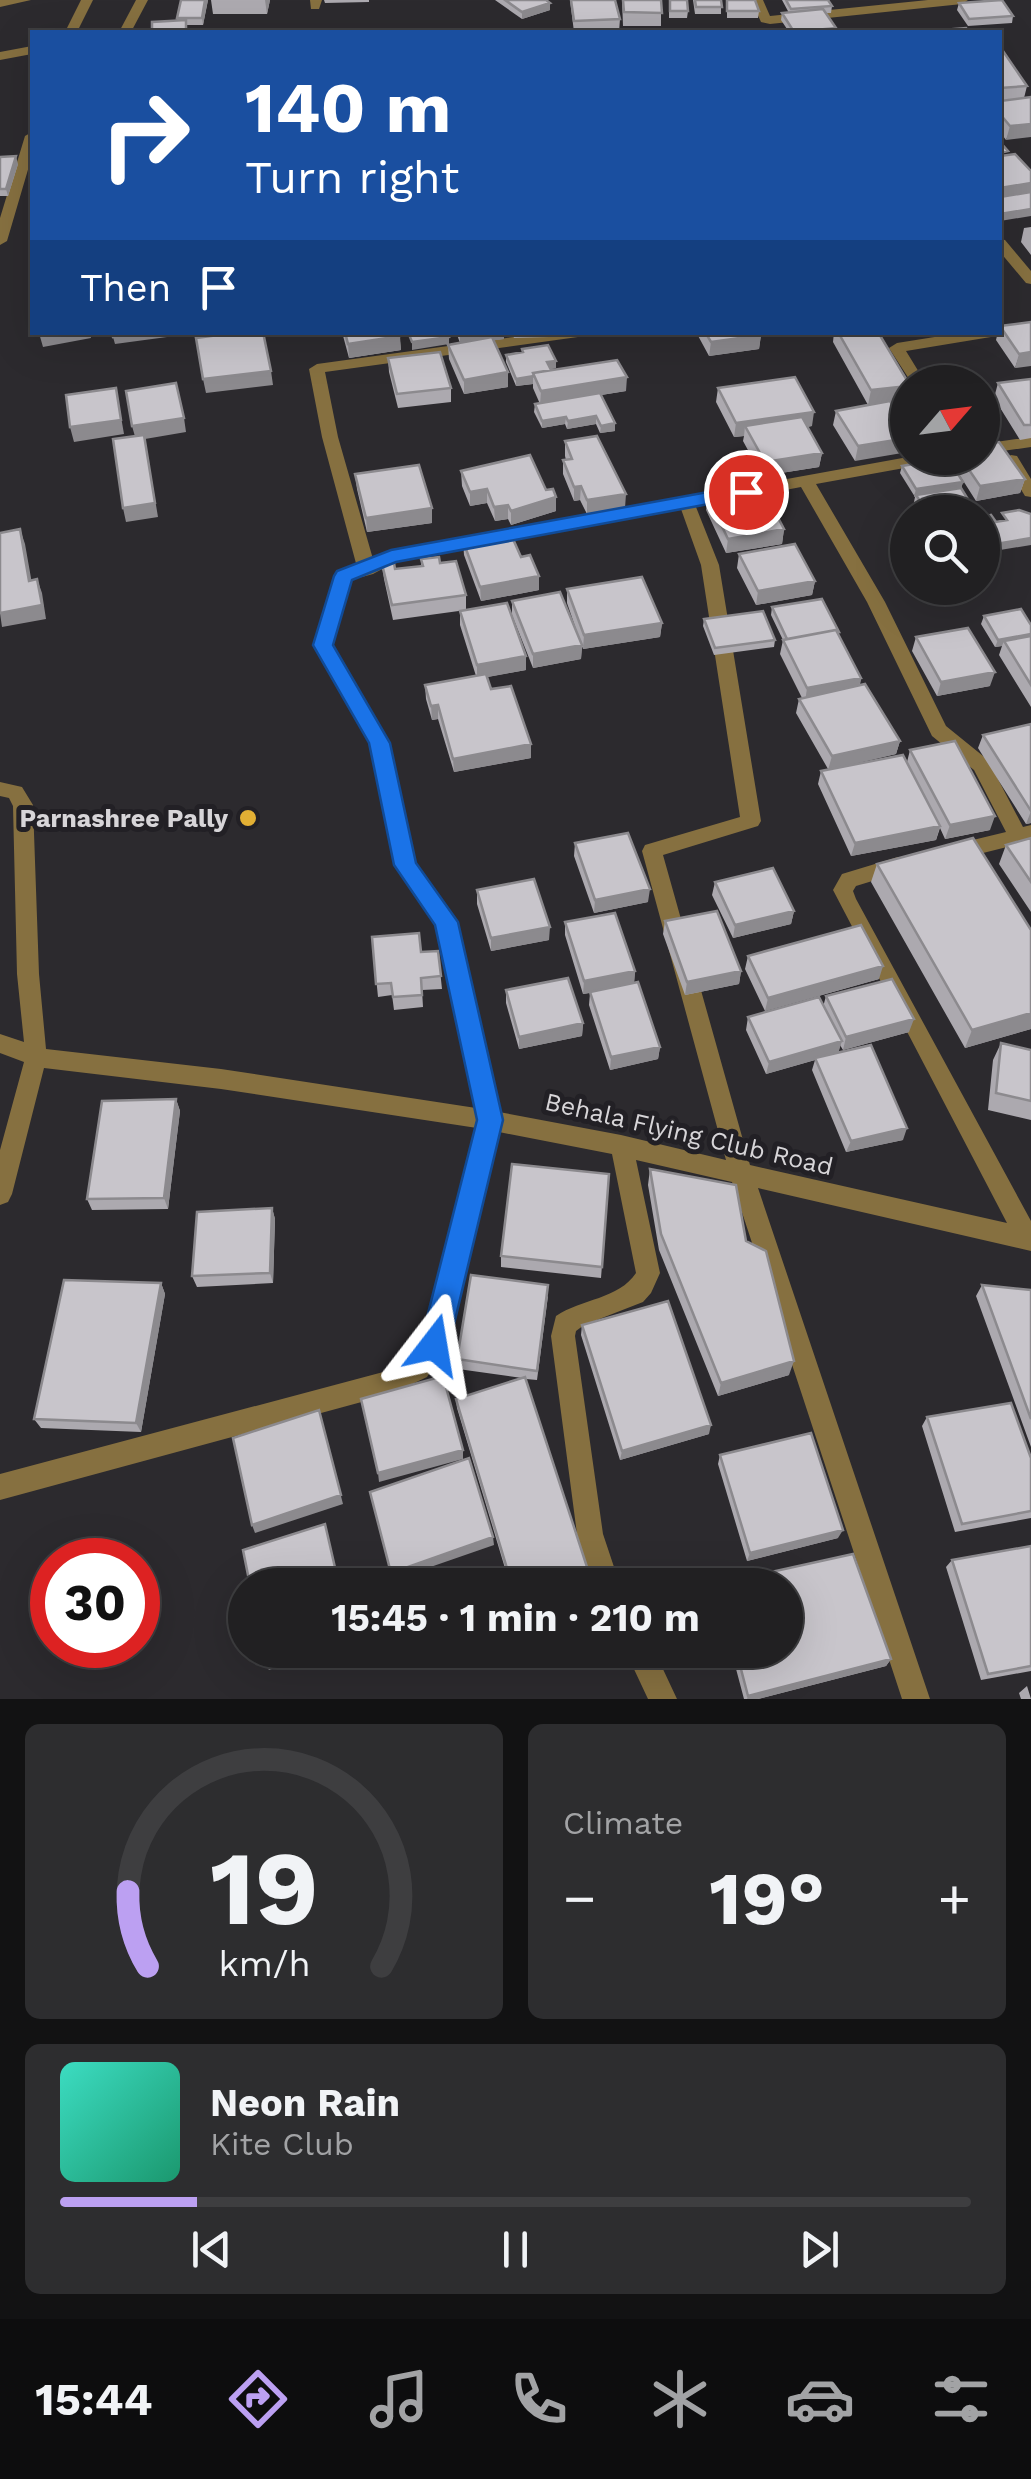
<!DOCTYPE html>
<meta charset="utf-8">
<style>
:root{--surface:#212022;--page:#2d2d2f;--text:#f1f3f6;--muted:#a2a3a5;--line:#3e3e40;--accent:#bca0f2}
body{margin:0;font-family:"Work Sans",sans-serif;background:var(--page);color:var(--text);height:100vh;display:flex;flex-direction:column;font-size:38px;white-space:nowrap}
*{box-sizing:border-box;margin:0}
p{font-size:32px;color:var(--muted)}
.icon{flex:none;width:55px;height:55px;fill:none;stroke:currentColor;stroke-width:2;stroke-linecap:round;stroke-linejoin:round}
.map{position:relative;height:1699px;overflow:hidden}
.details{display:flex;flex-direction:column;gap:25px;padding:25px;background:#121213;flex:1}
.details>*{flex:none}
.guide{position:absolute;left:30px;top:30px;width:972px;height:305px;border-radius:0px;box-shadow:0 10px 40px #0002,0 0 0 2px var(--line);background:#1a4fa0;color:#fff;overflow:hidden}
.needle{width:65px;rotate:62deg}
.buttons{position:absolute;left:890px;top:365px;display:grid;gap:20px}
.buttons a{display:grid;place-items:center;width:110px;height:110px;border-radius:50%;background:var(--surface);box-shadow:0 10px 40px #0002,0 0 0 2px var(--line);font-size:50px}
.speed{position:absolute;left:30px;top:1538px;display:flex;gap:20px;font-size:50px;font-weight:700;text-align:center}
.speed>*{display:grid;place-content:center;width:130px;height:130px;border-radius:50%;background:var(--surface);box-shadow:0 10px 40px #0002,0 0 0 2px var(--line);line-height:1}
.speed .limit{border:15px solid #d22;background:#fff;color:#111}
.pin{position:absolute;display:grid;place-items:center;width:85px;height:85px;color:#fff;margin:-42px;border:5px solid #fff;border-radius:50%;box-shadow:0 2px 10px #0007}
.me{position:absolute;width:110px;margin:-55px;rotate:14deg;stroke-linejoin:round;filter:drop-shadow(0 0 8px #0008)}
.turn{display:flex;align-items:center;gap:35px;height:210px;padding:0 50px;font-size:45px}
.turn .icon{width:130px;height:130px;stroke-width:2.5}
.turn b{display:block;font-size:70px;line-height:85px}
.then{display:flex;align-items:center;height:95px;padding:0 50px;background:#0003;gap:20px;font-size:38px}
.big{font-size:75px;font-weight:700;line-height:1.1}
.details .widget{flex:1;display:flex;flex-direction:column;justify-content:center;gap:15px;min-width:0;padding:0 35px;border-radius:15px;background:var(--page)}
.details .dial{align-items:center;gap:0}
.dial svg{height:260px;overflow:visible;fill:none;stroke:var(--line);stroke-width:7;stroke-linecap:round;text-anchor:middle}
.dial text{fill:var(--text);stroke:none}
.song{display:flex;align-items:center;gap:30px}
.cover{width:120px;height:120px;border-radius:15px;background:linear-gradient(135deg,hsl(170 70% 55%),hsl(160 70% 35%))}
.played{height:10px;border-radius:5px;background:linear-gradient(90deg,var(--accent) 15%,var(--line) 15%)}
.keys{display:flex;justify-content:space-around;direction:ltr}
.heat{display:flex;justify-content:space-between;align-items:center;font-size:55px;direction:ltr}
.details .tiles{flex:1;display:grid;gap:25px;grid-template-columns:1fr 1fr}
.widget:last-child{grid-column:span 2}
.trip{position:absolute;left:228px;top:1568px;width:575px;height:100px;border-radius:50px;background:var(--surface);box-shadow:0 10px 40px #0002,0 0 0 2px var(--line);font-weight:700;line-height:100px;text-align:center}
.menu{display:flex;height:160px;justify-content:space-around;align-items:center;background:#0d0d0e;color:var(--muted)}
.menu .icon{width:70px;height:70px}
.menu .selected{color:var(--accent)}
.menu b{font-size:45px;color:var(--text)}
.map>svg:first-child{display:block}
</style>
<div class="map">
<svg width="1031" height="1699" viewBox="0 0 1031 1699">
<rect width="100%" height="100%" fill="#2c2a2e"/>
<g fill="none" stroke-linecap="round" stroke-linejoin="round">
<path fill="#867040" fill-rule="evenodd" d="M0,0H31L0,7Z
M81,0H93L77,32H65Z
M136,0H148L131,32H119Z
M310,0H322L319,9H311Z
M751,0H763L770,16L928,0H968L962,4L770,24L761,22Z
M32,46V54L0,60V52Z
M32,132V156L7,241L0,245V218L25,136Z
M1000,239L1005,240L1031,271V284L1026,283L1000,252Z
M1000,328L1005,332L1003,335L906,351L925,382H911L889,348L897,343L966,332H1000Z
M549,332H592L585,336L325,372L338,437L373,559L391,551L908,457L940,458L932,463L816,484L885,602L946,726L988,760L1023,827L1031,825V841L955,860L948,858L945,852L948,846L1006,832L974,770L932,736L867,602L801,487L696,507L719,565L761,821L758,826L663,855L750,1165L1007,1223L833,890L842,874L898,857L905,859L908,865L905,871L856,886L853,891L856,899L1031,1221V1251L758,1188L930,1699H902L732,1182L636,1160L660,1273L651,1293L643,1302L584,1325L576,1331L575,1336L603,1534L620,1585H592L577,1534L551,1336L556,1316C581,1299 619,1299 636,1273L612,1154L499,1132L447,1345L427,1377L391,1394L0,1500V1474L387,1371L409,1359L424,1339L477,1128L221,1089L44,1068L12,1194L8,1202L0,1205V1150L24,1062L0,1053V1034L24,1042L17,974L13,806L9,798L0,796V782L22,787L33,805L39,974L46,1049L221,1069L476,1108L436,924L396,865L370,743L314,645L335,576L338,572L357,567L322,437L309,369L317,364ZM681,509L701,565L740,817L645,845L642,851L726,1160L621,1135L499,1112L456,922L416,863L388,743L332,645L351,580L373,574L395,562Z
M1031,437V447L982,454V444Z
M1011,455L1017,456L1031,479V497L1025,496L1003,460Z
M625,1650H654L677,1699H648Z"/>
</g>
<path fill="#aca9af" d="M181,0H208L203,25H187V32H152L178,21Z
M211,0H270L267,14H213Z
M324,0H369V2L325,3Z
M495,0H546L550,3V10L522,19Z
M570,0H615L620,19L619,32H574Z
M622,0H661V26H623Z
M669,0L688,11L687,18H669Z
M693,0H721V14H695Z
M727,0L759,11L758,18H727Z
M782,0H828L832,6L831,13H825L836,28L835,31L837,32H789L781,20L782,13H789Z
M959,3L1013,16L1012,23L968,26L957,10Z
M1000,51L1027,86L1024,98L1006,140L1000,132Z
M0,157L18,164L8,196H0Z
M1031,227V255L1021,242L1024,228Z
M1031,322L1015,368L996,340L998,332H1000V326Z
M342,332H399L401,350L349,358Z
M456,332H504V339L493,340L508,372V387L464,394L449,359L448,345L460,343Z
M512,332H549V337L514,338Z
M696,332H760L761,335L759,349L709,356Z
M834,332H878L908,382L906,400L891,402L855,461L833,425L836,411L868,405L833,342Z
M522,349L556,361V368L550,369L551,370L626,391L601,395L615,423V431L600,433L596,424L567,429L565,424L542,428L534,412L535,404H540L533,388V384L516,386L506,362V355L522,352Z
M388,358L451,388V402L398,408L389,372Z
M1031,379V438L1020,440L994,398L998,383Z
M718,388L812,426L807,427L822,453L819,467L762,476L743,441L744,436L734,437L716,402Z
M565,441L625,508L587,514L580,500L574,501L563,474V460H566L565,456Z
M951,458H982L1025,479L1020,493L976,501L950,460Z
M902,466L963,482L961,489L974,509L973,512H920L914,502L915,497L900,473Z
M461,471L546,490L556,497V511L511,525L508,519L495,521L487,503L470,506L462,486Z
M355,474L432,523L367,532L357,489Z
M707,495L784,529L782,544L726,553L706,510Z
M903,527H908V545L901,535Z
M501,538L539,576V590L481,601L464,555L463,541Z
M739,554L815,581L812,595L756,605L737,568Z
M421,559L466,595V610L393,620L384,579L382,564L395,569L421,566Z
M567,589L662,623L660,637L583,649L582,646L581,659L533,668L512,615V601L578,635L567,603Z
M772,607L838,635L861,678L860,685L900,741L896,754L848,765L907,762L910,750L990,830L945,839L940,828L936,840L851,856L818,784L821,771L828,769L796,713L799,699L802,698L780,654L783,640L771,615Z
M460,611L526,670L487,677L491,689L531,758L454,772L438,719L432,720L426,699L425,685L476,676L460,625Z
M984,616L1031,625V707L999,655L1002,646L995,647L981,624Z
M704,619L775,640L774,647L714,655L703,626Z
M916,637L990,686L937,696L912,651Z
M1031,724V823L1026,824L978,748L983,735Z
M1031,838V912L999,864L1006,845Z
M575,843L648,902L594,913L574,856Z
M877,864L1031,930V1029L965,1048L871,882Z
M715,882L794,911L791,924L733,938L712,895Z
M477,890L549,940L491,951L477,904Z
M665,921L741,971L739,984L685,995L663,934Z
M565,922L635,971L634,983L660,1047L658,1059L610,1070L589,1005L590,993L583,994L565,935Z
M372,937L421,952L438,951L442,989L422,990L423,1007L394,1010L392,995L378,997Z
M748,956L879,979L765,1011L745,969Z
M506,990L583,1023L582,1036L519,1049L506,1003Z
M826,996L909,1032L843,1050L840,1045L838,1053L903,1140L846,1152L812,1070L815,1060L766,1074L746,1030L748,1017L823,1007Z
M1001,1043L1031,1050V1120L988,1110L993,1060Z
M176,1099L180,1111L168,1209L92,1210L87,1199Z
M650,1169L746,1241L789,1375L718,1396L659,1250L648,1185Z
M609,1174L601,1278L501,1267V1256Z
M272,1208L275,1219L273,1283L197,1287L192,1276Z
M161,1283L165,1294L141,1432L41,1428L34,1419Z
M982,1285L1031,1290V1447L976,1296Z
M548,1296L537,1380L526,1379L588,1570L587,1578L566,1585H510L457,1408L456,1399L522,1378L458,1369L457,1359Z
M582,1325L709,1434L620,1460L581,1335Z
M927,1417L1031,1458V1518L955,1532L922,1426Z
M720,1455L838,1538L747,1561L718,1464Z
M1031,1546V1671L981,1680L946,1567L952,1560Z
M853,1554L891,1659L886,1666L758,1699H744L731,1650H785V1585H717V1584Z
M1027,1686L1031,1699H1021L1019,1693Z"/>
<path fill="#8c8a8e" d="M205,0H208L203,25L202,18Z
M265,0H270L267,14Z
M550,3V10L522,19V12Z
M1031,124V137L1006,140L1010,126Z
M16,156L18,164L8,196L6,189Z
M1031,183V197L1000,202V188Z
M1031,209V216L1000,221V214Z
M90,332L91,338L43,347L39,333Z
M143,332H166L167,337L115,344L113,337Z
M460,332H504V339L460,345Z
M761,335L759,349L709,356L711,342Z
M400,336L401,350L349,358L348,344Z
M449,337V344L412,350V342Z
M1031,352V366L1015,368L1019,354Z
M556,361V368L547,370V362Z
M271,371L273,385L206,393L203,379Z
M508,372V387L464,394V380Z
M533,376V384L516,386V379Z
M627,377L626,391L540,405L541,391Z
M908,386L906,400L868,405L871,390Z
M116,388L124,434L74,442L70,427Z
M814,412L812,426L750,435L745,426L744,436L734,437L736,423Z
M596,416V424L567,429L568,421Z
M566,417L565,424L542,428V421Z
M184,418L186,432L145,439L158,517L126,522L123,508L136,440L132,426Z
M615,423V431L600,433L601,426Z
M908,438V452L855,461L858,446Z
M822,453L819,467L762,476L765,462Z
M1025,479L1020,493L976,501L980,486Z
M963,482L961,489L914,497L916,489Z
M581,486L580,500L574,501V487Z
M487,489V503L470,506V492Z
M626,494L625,508L587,514V500Z
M556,497V511L511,525V511Z
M508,505V519L495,521L494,507Z
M432,508V523L367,532L366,518Z
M20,529L25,544L34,595L29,581Z
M784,529L782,544L726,553L728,539Z
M1031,538V545L982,553L984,546Z
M539,576V590L481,601L480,587Z
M37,579L42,593L46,619L2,627L0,613Z
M815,581L812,595L756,605L758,591Z
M662,623L660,637L583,649L584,635Z
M1031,634V641H1004L1002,646L995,647L998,640Z
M582,645L581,659L533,668V654Z
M526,656V670L477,679V665Z
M995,672L990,686L937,696L941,682Z
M861,678L858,692L805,702L807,688Z
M438,705V719L432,720L431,706Z
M900,741L896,754L828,770L832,756Z
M531,744V758L454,772L453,759Z
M1031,811V823L1026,824Z
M995,816L990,830L945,839L950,825Z
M940,826L936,840L851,856L855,843Z
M650,889L648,902L594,913L595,900Z
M794,911L791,924L733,938L735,925Z
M550,927L549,940L491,951V938Z
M883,966L879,979L765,1011L768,998Z
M635,971L634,984L583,994L584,981Z
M741,971L739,984L685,995L687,982Z
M1031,1013V1029L965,1048L972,1030Z
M914,1019L909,1032L843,1050L846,1037Z
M583,1023L582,1036L519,1049V1037Z
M842,1041L838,1054L815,1058V1060L766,1074L769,1062Z
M660,1047L658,1059L610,1070L611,1057Z
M176,1099L180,1111L168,1209L164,1198Z
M907,1128L903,1140L846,1152L851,1141Z
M272,1208L275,1219L273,1283L270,1273Z
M161,1283L165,1294L141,1432L136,1423Z
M794,1361L789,1375L718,1396L721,1383Z
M319,1410L343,1504L255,1533L252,1525Z
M711,1425L709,1434L620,1460L622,1451Z
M463,1450V1459L379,1482L378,1473Z
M843,1530L838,1538L747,1561L750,1553Z
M493,1537L494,1545L393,1580L391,1573Z
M588,1570L587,1578L566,1585H544Z
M307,1650H331L269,1670L265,1664Z
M891,1659L886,1666L758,1699H747L748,1696Z"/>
<path fill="#c8c5cb" stroke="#8c8a8e" stroke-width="2.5" d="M181,0H205L202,18H177Z
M505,0H546L550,3L522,12Z
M571,0H615L620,19L574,21Z
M623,0H661L662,13L624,12Z
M670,0H687L688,11H670Z
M695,0H721L722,7H696Z
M727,0H755L759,11H727Z
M786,0H828L832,6L791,9Z
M1002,0L1013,16L969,19L959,3Z
M823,9L836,28L794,32L782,13Z
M186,20V31L152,32V22Z
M966,28L969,32H930L929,31Z
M1000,51H1003L1027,86L1000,88Z
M1031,97V124L1010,126L1000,114V101Z
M1000,142L1008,151L1000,153Z
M1015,154L1031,171V183L1000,188V156Z
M16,156L6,189H0V157Z
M1031,192V209L1000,214V197Z
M1031,322V352L1019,354L1000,326Z
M112,332H143L113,337Z
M241,332H263L271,371L203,379L196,338Z
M345,332H399L400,336L348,344Z
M408,332H447L449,337L412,342Z
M705,332H760L761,335L711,342Z
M838,332H878L908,382V386L871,390Z
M492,337L508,372L464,380L448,345Z
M548,345L556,361L547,362L551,370L533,373L534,376L516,379L506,355L523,352L522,349Z
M440,352L451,388L397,394L388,358Z
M617,360L627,377L541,391L533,373Z
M795,377L814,412L736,423L718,388Z
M1031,379V425H1024L998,383Z
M176,383L184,418L132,426L126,391Z
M116,388L121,420L70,427L66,395Z
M600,393L615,423L601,426L596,416L568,421L566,417L542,421L535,404Z
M890,401L908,428V438L858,446L836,411Z
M802,417L822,453L765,462L745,426Z
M144,435L155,503L123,508L113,439Z
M597,436L626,494L587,500L581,486L574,487L563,460L572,459L565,441Z
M999,442L1025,479L980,486L961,458H982V444Z
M530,455L546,490L553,489L556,497L511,511L508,505L494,507L487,489L470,492L461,471Z
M948,458L963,482L916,489L902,466Z
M419,465L432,508L366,518L355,474Z
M762,487L784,529L728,539L707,495Z
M961,488L974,509L951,512H927L916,495Z
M1019,510L1031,514V538L984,546L982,543V517L991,515L996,522L1007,520L1002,513Z
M20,529L29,581L37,579L42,605L0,613V533Z
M499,534L501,538L513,539L521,557L530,555L539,576L480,587L463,541Z
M795,544L815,581L758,591L739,554Z
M439,557L440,563L456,561L466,595L392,605L382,564L394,563L395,569L423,566L421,559Z
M642,577L662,623L584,635L567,589Z
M560,592L582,645L533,654L512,601Z
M822,599L839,632H837L836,630L787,639L772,607Z
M507,603L526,656L477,665L460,611Z
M1021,609L1031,625V634L998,640L984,616Z
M763,611L775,640L715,648L704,619Z
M968,628L995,672L941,682L916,637Z
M836,630L861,678L807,688L783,640Z
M1031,636V685L1004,641Z
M486,674L491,689L511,686L531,744L453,759L438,705L431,706L425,685Z
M865,684L900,741L832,756L799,699Z
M1031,724V811L983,735Z
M955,741L995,816L950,825L910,750Z
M903,755L940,826L855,843L821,771Z
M628,833L650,889L595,900L575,843Z
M973,838L1031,930V1013L972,1030L877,864Z
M1031,838V882L1006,845Z
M773,868L794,911L735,925L715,882Z
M534,879L550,927L491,938L477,890Z
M717,911L741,971L687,982L665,921Z
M615,913L635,971L584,981L565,922Z
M861,925L883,966L768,998L748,956Z
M419,933L421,952L438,951L441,976L421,978L422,995L393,997L391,983L376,984L372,937Z
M568,978L583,1023L519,1037L506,990Z
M892,979L914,1019L846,1037L826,996Z
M638,982L660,1047L611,1057L590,992Z
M819,997L842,1041L769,1062L748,1017Z
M1001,1043L1031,1050V1101L996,1093Z
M871,1045L907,1128L851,1141L815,1058Z
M176,1099L164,1198L87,1199L102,1101Z
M512,1164L609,1174L602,1267L501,1256Z
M650,1169L736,1185L746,1241L766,1251L794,1361L721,1383L661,1234Z
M272,1208L270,1273L192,1276L197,1212Z
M471,1275L548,1285L537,1371L457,1359Z
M64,1280L161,1283L136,1423L34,1419Z
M982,1285L1031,1290V1419Z
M668,1301L711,1425L622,1451L582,1325Z
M443,1376L463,1450L378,1473L361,1399Z
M525,1377L588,1570L544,1585H512L456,1399Z
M1011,1403L1031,1458V1511L962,1524L927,1417Z
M319,1410L341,1495L252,1525L233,1438Z
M811,1433L843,1530L750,1553L720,1455Z
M469,1458L493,1537L391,1573L370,1492Z
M325,1524L339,1585H250L243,1550Z
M1031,1546V1666L988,1674L952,1560Z
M853,1554L891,1659L748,1696L736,1650H785V1585L717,1584Z
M262,1650H307L265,1664Z"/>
<path fill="#1a73e8" stroke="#114b97" stroke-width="2.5" d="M746,485L752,487V496L396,562L352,580L333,645L390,743L416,863L458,922L503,1120L449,1345L444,1354L434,1359L425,1354L420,1345L477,1120L435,925L394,865L369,743L313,645L334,576L337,571L391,550Z"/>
<circle fill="#e2af34" stroke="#222025" stroke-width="4" cx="248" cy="818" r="10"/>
<g text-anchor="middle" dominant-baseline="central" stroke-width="10" stroke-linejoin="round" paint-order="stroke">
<g font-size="25" font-weight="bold" fill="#d7d5d8" stroke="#222025" text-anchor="end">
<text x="228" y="818">Parnashree Pally</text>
</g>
<g font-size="25" fill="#d7d5d8" stroke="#222025">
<text transform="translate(689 1134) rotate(13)">Behala Flying Club Road</text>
</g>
</g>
</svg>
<div class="buttons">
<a><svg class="needle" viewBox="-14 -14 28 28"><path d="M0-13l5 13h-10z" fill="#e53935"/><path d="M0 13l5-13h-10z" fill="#a2a3a5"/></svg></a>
<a><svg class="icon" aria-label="search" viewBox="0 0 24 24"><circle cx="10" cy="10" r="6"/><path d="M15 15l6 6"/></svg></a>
</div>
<div class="speed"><div class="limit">30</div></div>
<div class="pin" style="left:746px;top:492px;background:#d93025"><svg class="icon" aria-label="arrive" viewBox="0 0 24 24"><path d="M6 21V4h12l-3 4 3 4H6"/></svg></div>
<svg class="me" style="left:434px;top:1345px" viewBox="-20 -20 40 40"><path d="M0-17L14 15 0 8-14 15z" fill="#1a73e8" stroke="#fff" stroke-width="4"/></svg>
<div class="trip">15:45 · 1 min · 210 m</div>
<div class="guide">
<div class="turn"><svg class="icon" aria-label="right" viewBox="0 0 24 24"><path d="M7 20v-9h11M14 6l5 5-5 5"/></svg><div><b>140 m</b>Turn right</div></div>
<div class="then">Then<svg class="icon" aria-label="arrive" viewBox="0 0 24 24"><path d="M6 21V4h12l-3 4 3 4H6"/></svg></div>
</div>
</div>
<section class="details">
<div class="tiles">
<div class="widget dial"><svg viewBox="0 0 100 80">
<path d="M14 69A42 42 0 1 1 86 69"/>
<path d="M14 69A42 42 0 0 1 8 46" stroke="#bca0f2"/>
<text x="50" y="56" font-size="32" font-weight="700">19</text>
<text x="50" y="72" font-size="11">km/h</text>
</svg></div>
<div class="widget"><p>Climate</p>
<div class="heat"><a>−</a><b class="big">19°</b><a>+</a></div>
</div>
<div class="widget">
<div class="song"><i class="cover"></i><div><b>Neon Rain</b><p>Kite Club</p></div></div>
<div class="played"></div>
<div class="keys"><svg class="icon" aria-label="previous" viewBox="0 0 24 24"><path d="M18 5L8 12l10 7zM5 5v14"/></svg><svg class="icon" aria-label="pause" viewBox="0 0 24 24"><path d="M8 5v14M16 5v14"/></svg><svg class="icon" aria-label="next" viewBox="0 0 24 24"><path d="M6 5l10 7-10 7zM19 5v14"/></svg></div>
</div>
</div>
</section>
<nav class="menu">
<b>15:44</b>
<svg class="icon selected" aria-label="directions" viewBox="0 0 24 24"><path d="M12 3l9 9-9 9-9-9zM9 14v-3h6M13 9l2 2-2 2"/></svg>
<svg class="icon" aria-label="music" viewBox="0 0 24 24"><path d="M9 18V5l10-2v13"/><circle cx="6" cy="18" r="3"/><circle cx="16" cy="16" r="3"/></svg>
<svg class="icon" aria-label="phone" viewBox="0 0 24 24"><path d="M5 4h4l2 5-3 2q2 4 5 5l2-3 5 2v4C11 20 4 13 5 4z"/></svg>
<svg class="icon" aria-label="climate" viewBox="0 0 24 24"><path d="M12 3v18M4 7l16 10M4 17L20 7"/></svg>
<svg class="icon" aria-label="car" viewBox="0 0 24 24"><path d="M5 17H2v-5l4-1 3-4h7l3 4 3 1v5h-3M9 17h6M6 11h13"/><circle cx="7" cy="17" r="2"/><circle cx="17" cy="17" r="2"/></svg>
<svg class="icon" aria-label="filters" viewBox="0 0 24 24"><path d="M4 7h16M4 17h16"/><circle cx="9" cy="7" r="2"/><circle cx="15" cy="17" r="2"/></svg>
</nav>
